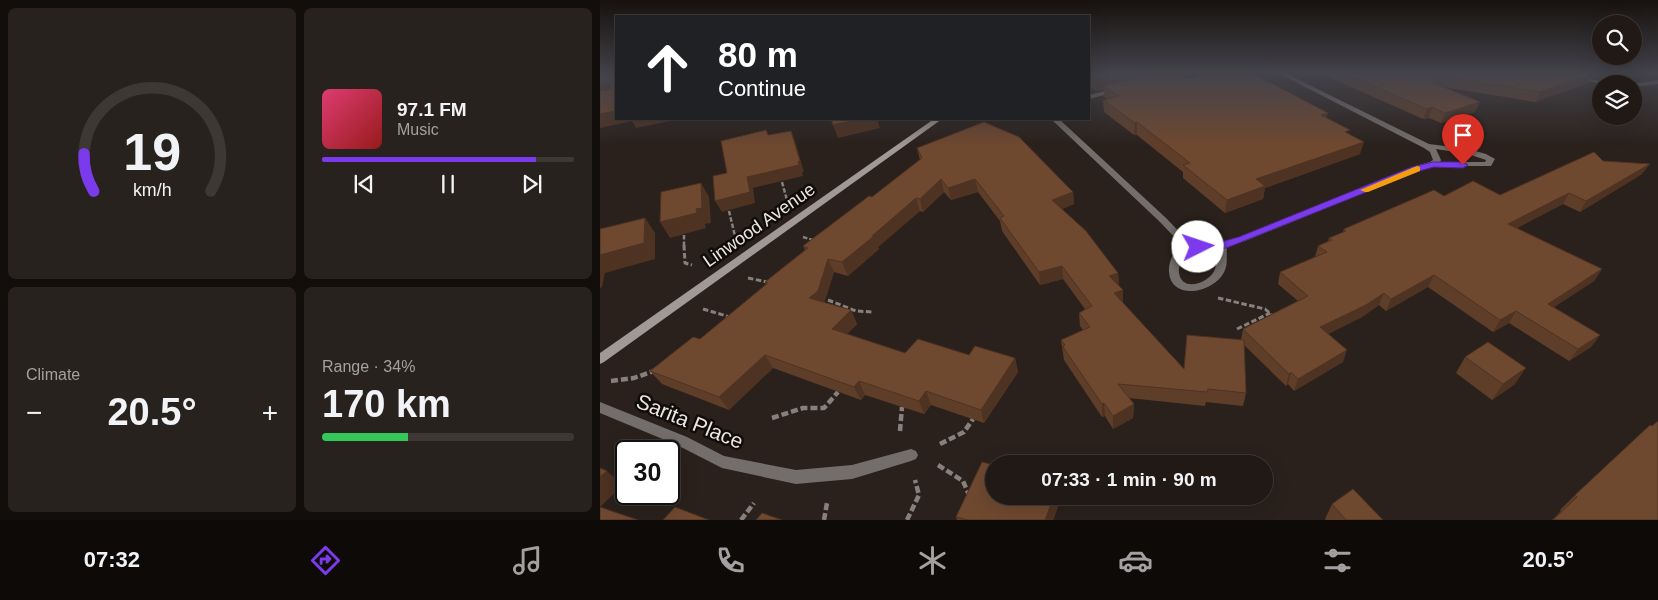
<!DOCTYPE html>
<meta charset="utf-8">
<style>
:root{--surface:#201915;--page:#28221e;--text:#f1f3f6;--muted:#a2a0a0;--line:#3d3834;--accent:#7c3aed}
body{margin:0;font-family:Helvetica,sans-serif;background:var(--page);color:var(--text);height:100vh;display:flex;flex-direction:column;font-size:19px;white-space:nowrap}
*{box-sizing:border-box;margin:0}
p{font-size:16px;color:var(--muted)}
.icon{flex:none;width:28px;height:28px;fill:none;stroke:currentColor;stroke-width:2;stroke-linecap:round;stroke-linejoin:round}
.map{position:relative;flex:1;overflow:hidden}
.details{display:flex;flex-direction:column;gap:8px;padding:8px;background:#120e0c;width:600px}
.details>*{flex:none}
.hud{position:absolute;left:15px;top:15px;width:475px;height:105px;border-radius:0px;box-shadow:0 5px 20px #0002,0 0 0 1px var(--line);background:#202124;color:#fff;overflow:hidden}
.controls{position:absolute;left:992px;top:15px;display:grid;gap:10px}
.controls a{display:grid;place-items:center;width:50px;height:50px;border-radius:50%;background:var(--surface);box-shadow:0 5px 20px #0002,0 0 0 1px var(--line);font-size:25px}
.speed{position:absolute;left:15px;top:440px;display:flex;gap:10px;font-size:25px;font-weight:700;text-align:center}
.speed>*{display:grid;place-content:center;width:65px;height:65px;border-radius:50%;background:var(--surface);box-shadow:0 5px 20px #0002,0 0 0 1px var(--line);line-height:1}
.speed .limit{border:2px solid #111;border-radius:8px;background:#fff;color:#111}
.pin{position:absolute;display:grid;place-items:center;width:42px;height:42px;color:#fff;margin:-51px -21px;border-radius:50% 50% 50% 0;rotate:-45deg;box-shadow:0 0 5px #0007}
.pin .icon{rotate:45deg}
.me{position:absolute;width:55px;margin:-28px;rotate:86deg;stroke-linejoin:round;filter:drop-shadow(0 0 4px #0008)}
.turn{display:flex;align-items:center;gap:18px;height:105px;padding:0 20px;font-size:22px}
.turn .icon{width:65px;height:65px;stroke-width:2.5}
.turn b{display:block;font-size:35px;line-height:42px}
.big{font-size:38px;font-weight:600;line-height:1.1}
.details .tile{flex:1;display:flex;flex-direction:column;justify-content:center;gap:8px;min-width:0;padding:0 18px;border-radius:8px;background:var(--page)}
.details .dial{align-items:center;gap:0}
.dial svg{height:130px;overflow:visible;fill:none;stroke:var(--line);stroke-width:7;stroke-linecap:round;text-anchor:middle}
.dial text{fill:var(--text);stroke:none}
.song{display:flex;align-items:center;gap:15px}
.cover{width:60px;height:60px;border-radius:8px;background:linear-gradient(135deg,hsl(340 70% 55%),hsl(0 70% 35%))}
.played{height:5px;border-radius:2px;background:linear-gradient(90deg,var(--accent) 85%,var(--line) 85%)}
.keys{display:flex;justify-content:space-around;direction:ltr}
.heat{display:flex;justify-content:space-between;align-items:center;font-size:28px;direction:ltr}
.charge{height:8px;border-radius:4px;background:linear-gradient(90deg,#34c759 34%,var(--line) 0)}
.details .tiles{flex:1;display:grid;gap:8px;grid-template-columns:repeat(2,1fr)}
.trip{position:absolute;left:385px;top:455px;width:288px;height:50px;border-radius:25px;background:var(--surface);box-shadow:0 5px 20px #0002,0 0 0 1px var(--line);font-weight:600;line-height:50px;text-align:center}
.tab-bar{display:flex;height:80px;justify-content:space-around;align-items:center;background:#0d0a08;color:var(--muted)}
.tab-bar .icon{width:35px;height:35px}
.tab-bar .on{color:var(--accent)}
.tab-bar b{font-size:22px;color:var(--text)}
main{display:flex;flex:1;min-height:0}
.map>svg:first-child{display:block}
</style>
<main>
<section class="details">
<div class="tiles">
<div class="tile dial"><svg viewBox="0 0 100 80">
<path d="M14 69A42 42 0 1 1 86 69"/>
<path d="M14 69A42 42 0 0 1 8 46" stroke="#7c3aed"/>
<text x="50" y="56" font-size="32" font-weight="700">19</text>
<text x="50" y="72" font-size="11">km/h</text>
</svg></div>
<div class="tile">
<div class="song"><i class="cover"></i><div><b>97.1 FM</b><p>Music</p></div></div>
<div class="played"></div>
<div class="keys"><svg class="icon" aria-label="previous" viewBox="0 0 24 24"><path d="M18 5L8 12l10 7zM5 5v14"/></svg><svg class="icon" aria-label="pause" viewBox="0 0 24 24"><path d="M8 5v14M16 5v14"/></svg><svg class="icon" aria-label="next" viewBox="0 0 24 24"><path d="M6 5l10 7-10 7zM19 5v14"/></svg></div>
</div>
<div class="tile"><p>Climate</p>
<div class="heat"><a>−</a><b class="big">20.5°</b><a>+</a></div>
</div>
<div class="tile"><p>Range · 34%</p><b class="big">170 km</b><div class="charge"></div></div>
</div>
</section>
<div class="map">
<svg width="1058" height="520" viewBox="0 0 1058 520">
<rect width="100%" height="100%" fill="#2a211c"/>
<g fill="none" stroke-linecap="round" stroke-linejoin="round">
<path stroke="#88807c" stroke-width="2.5" stroke-dasharray="4.5 2" stroke-linecap="butt" d="M182,182L187,200
M129,211L135,236
M84,235V247
M203,237L216,241"/>
<path stroke="#88807c" stroke-width="3" stroke-dasharray="5.5 2.5" stroke-linecap="butt" d="M84,245L85,263L92,265
M148,278L167,282
M618,298L665,309L674,317
M228,300L256,311L272,312
M103,309L130,317
M637,329L670,313"/>
<path stroke="#88807c" stroke-width="4.5" stroke-dasharray="7 3" stroke-linecap="butt" d="M11,381L34,378L54,371
M172,418L203,408H224L238,392
M300,431L302,407
M340,444L364,432L373,419
M338,465L363,481L369,495
M141,520L154,503
M224,520L227,503
M307,520L319,495L315,480"/>
<path fill="#736e6c" fill-rule="evenodd" d="M581,73H591L567,80L564,78Z
M678,73H685L829,144L868,149L886,154L895,159L891,166H833L818,171L645,241L627,247C626,254 628,263 625,270C616,293 571,302 569,272C568,261 575,252 579,242L560,222L451,119H459L566,218L587,240L599,244L611,245L639,237L812,167L830,162L833,160L830,152L824,148ZM836,149L868,154L886,160L885,162H840L841,160ZM587,246C597,250 607,252 617,249C616,256 617,263 615,269C610,283 582,293 579,273C578,264 583,254 587,246Z
M957,73H967L1012,84H1001Z
M1058,80V84L1034,87V84H1032Z
M517,88L520,90L519,91L489,99V95Z
M0,402L87,437L124,456L196,470L252,465L311,449L316,451L318,455L316,459L311,461L252,479L196,484L122,468L77,445L0,413Z"/>
<path fill="#a19995" fill-rule="evenodd" d="M334,119H342L4,362L0,364V353Z"/>
</g>
<path fill="#5f3e29" d="M489,73L587,79L728,113L726,118L749,134L760,154L665,188L663,199L625,213L583,178V172L537,135H534L504,112L503,100L507,99L504,97V90L496,91L489,86Z
M720,73H1016L999,79L991,77L988,83L935,102L844,87L875,112L841,123L829,118L823,119Z
M317,148L473,192L474,204L462,209L518,273L519,285L523,290V303L584,369L641,340L643,329L698,301L678,284L680,272L715,257L718,246L728,241L729,238L743,232L744,229L844,196L900,195L1003,161L1042,174L980,212L963,204L917,228L1002,269L994,281L954,307L1000,335L991,347L969,361L909,323L893,332L828,287L786,311L779,305L762,317L728,334L743,362L694,391L688,384L686,386L644,345L646,393L643,406L606,402L605,406L529,398L534,404L533,418L513,429L505,416L502,417L464,360L461,340L483,330L480,326L479,313L485,309L463,279L440,285L402,231L400,221L378,192L351,200L344,192L323,212L320,211L278,247L279,249L248,276L234,272L224,303L251,310L257,324L247,334L305,353L369,355L415,358L418,372L384,423L331,405L324,414L265,395L261,400L173,368L129,410L62,384L50,371L100,339L166,284L165,282L205,250L203,246L272,197L320,160Z
M865,357L915,384L892,400L856,373Z
M975,495L1058,520H952L961,511L960,510Z
M394,496H462L453,520H357L356,517Z
M732,504L783,520H726L725,519Z"/>
<path fill="#4e3222" d="M522,73H563L503,86L504,90L496,91L495,79Z
M993,73L988,83L935,102L940,92Z
M1002,73H1016L999,79Z
M9,83L16,94L0,98V85Z
M880,102L875,112L841,123L845,113Z
M832,107L829,118L823,119L827,109Z
M16,111V119H80L36,128L32,121L0,128V114Z
M728,113L725,125L721,115Z
M261,119H277L280,128L238,138L233,125Z
M537,122V135H534L535,123Z
M191,131L195,141L204,172H202L203,176L153,188L155,203L122,212L115,201L147,177Z
M764,142L760,154L665,188L663,199L625,213L627,200L656,179Z
M1050,164L1042,174L980,212L986,201Z
M341,179L344,192L323,212L320,199Z
M375,179L378,192L351,200L348,188Z
M101,183L109,197L111,223L105,224L106,228L70,238L60,222L96,209Z
M473,192L474,204L453,212L452,200Z
M969,193L963,204L902,235L908,224Z
M316,198L320,211L278,247L279,249L248,276L242,262L272,236Z
M45,218L55,233V259L5,273L2,287L0,288V255Z
M228,259L234,272L224,304L209,298Z
M462,266L463,279L440,285L439,272Z
M1002,269L994,281L940,316L948,304Z
M518,273L519,286L509,276Z
M834,275L828,287L786,311L791,299Z
M523,290V303L514,293Z
M784,293L779,305L762,317L717,339L720,327Z
M251,310L257,324L239,342L232,329Z
M916,311L909,323L893,332L900,320Z
M1000,335L991,347L969,361L978,349Z
M747,350L743,362L694,391L698,379Z
M165,355L173,368L129,410L119,397Z
M415,358L418,372L384,423L381,410Z
M926,368L915,384L892,400L903,384Z
M691,372L688,384L686,386L689,374Z
M259,381L265,395L261,400L254,387Z
M326,391L331,405L324,414L319,401Z
M504,403L505,416L502,417V404Z
M534,404L533,418L513,429V416Z
M7,471L23,485L0,507V477Z
M454,496H462L453,520H445Z"/>
<path fill="#6f4830" stroke="#4e3222" d="M0,73H16V111L0,114V91L11,89L9,83L0,85Z
M489,73H522L495,79L489,74Z
M556,73H577L587,79L612,73H652L728,113L721,115L750,130L745,132L764,142L656,179L665,186L627,200L583,165L590,163L537,122L535,123L503,100L519,96L503,86Z
M743,73H993L940,92L833,75L831,82L880,102L845,113L832,107L827,109Z
M231,119H261L233,125Z
M384,122L419,137L473,192L452,200L486,231L518,273L509,276L523,290L514,293L584,369L587,335L644,340L646,393L608,389L607,392L518,384L534,404L513,416L504,403L502,404L463,347L465,345L461,340L490,327L479,313L492,306L462,266L439,272L400,218L404,216L375,179L348,188L341,179L320,199L316,198L272,236H274L242,262L228,259L218,291L209,298L251,310L232,329L305,353L318,339L369,355L375,346L415,358L381,410L326,391L319,401L259,381L254,387L165,355L119,397L50,371L93,337L100,339L168,283L165,282L208,248L203,246L269,196L272,197L322,158L317,148Z
M166,130L168,135L191,131L200,161L198,162L199,165L147,177L150,192L115,201L113,176L127,173L121,141Z
M994,152L1003,161L1050,164L986,201L969,193L908,224L1002,269L948,304L1000,335L978,349L916,311L900,320L834,275L791,299L784,293L766,305L720,327L747,350L698,379L691,372L689,374L643,329L708,296L680,272L727,252L718,246L732,240L729,238L746,231L744,229L834,190L844,196L873,181L900,195Z
M101,183L102,208L96,209L97,213L60,222L61,192Z
M45,218L44,243L0,255V229Z
M888,342L926,368L903,384L865,357Z
M1058,421V520H955L954,519L977,497L975,495L1050,425L1052,426Z
M382,462L394,465V496H454L445,520H368L356,517Z
M0,468L7,471L0,477Z
M753,489L783,520H746L732,504Z
M0,507L38,520H0Z
M75,507L109,520H63Z
M162,513L182,520H156Z"/>
<linearGradient id="sky" x2="0" y2="1"><stop stop-color="#17120f"/><stop offset="0.5" stop-color="#44434b"/><stop offset="1" stop-color="#44434b" stop-opacity="0"/></linearGradient>
<rect width="1058" height="146" fill="url(#sky)"/>
<path fill="#7c3aed" stroke="#51269a" d="M833,162H863L868,165L863,168L834,167L819,171L626,248L598,251L592,247L598,244L621,242L639,237L812,167Z"/>
<path fill="#f59e0b" d="M817,166L820,167V171L768,192H765L760,190Z"/>
<g text-anchor="middle" dominant-baseline="central" stroke-width="5" stroke-linejoin="round" paint-order="stroke">
<g font-size="18" fill="#ece6e3" stroke="#0f0c0a">
<text transform="translate(159 225) rotate(-35)">Linwood Avenue</text>
</g>
<g font-size="21" fill="#ece6e3" stroke="#0f0c0a">
<text transform="translate(90 421) rotate(22)">Sarita Place</text>
</g>
</g>
</svg>
<div class="controls">
<a><svg class="icon" aria-label="search" viewBox="0 0 24 24"><circle cx="10" cy="10" r="6"/><path d="M15 15l6 6"/></svg></a>
<a><svg class="icon" aria-label="layers" viewBox="0 0 24 24"><path d="M12 4l9 5-9 5-9-5zM3 14l9 5 9-5"/></svg></a>
</div>
<div class="speed"><div class="limit">30</div></div>
<div class="pin" style="left:863px;top:165px;background:#d93025"><svg class="icon" aria-label="arrive" viewBox="0 0 24 24"><path d="M6 21V4h12l-3 4 3 4H6"/></svg></div>
<svg class="me" style="left:598px;top:247px" viewBox="-20 -20 40 40"><circle r="19" fill="#fff"/><path d="M0-13L10 11 0 6-10 11z" fill="#7c3aed"/></svg>
<div class="trip">07:33 · 1 min · 90 m</div>
<div class="hud">
<div class="turn"><svg class="icon" aria-label="ahead" viewBox="0 0 24 24"><path d="M12 20V5M6 11l6-6 6 6"/></svg><div><b>80 m</b>Continue</div></div>
</div>
</div>
</main>
<nav class="tab-bar">
<b>07:32</b>
<svg class="icon on" aria-label="directions" viewBox="0 0 24 24"><path d="M12 3l9 9-9 9-9-9zM9 14v-3h6M13 9l2 2-2 2"/></svg>
<svg class="icon" aria-label="music" viewBox="0 0 24 24"><path d="M9 18V5l10-2v13"/><circle cx="6" cy="18" r="3"/><circle cx="16" cy="16" r="3"/></svg>
<svg class="icon" aria-label="phone" viewBox="0 0 24 24"><path d="M5 4h4l2 5-3 2q2 4 5 5l2-3 5 2v4C11 20 4 13 5 4z"/></svg>
<svg class="icon" aria-label="climate" viewBox="0 0 24 24"><path d="M12 3v18M4 7l16 10M4 17L20 7"/></svg>
<svg class="icon" aria-label="car" viewBox="0 0 24 24"><path d="M5 17H2v-5l4-1 3-4h7l3 4 3 1v5h-3M9 17h6M6 11h13"/><circle cx="7" cy="17" r="2"/><circle cx="17" cy="17" r="2"/></svg>
<svg class="icon" aria-label="filters" viewBox="0 0 24 24"><path d="M4 7h16M4 17h16"/><circle cx="9" cy="7" r="2"/><circle cx="15" cy="17" r="2"/></svg>
<b>20.5°</b>
</nav>
